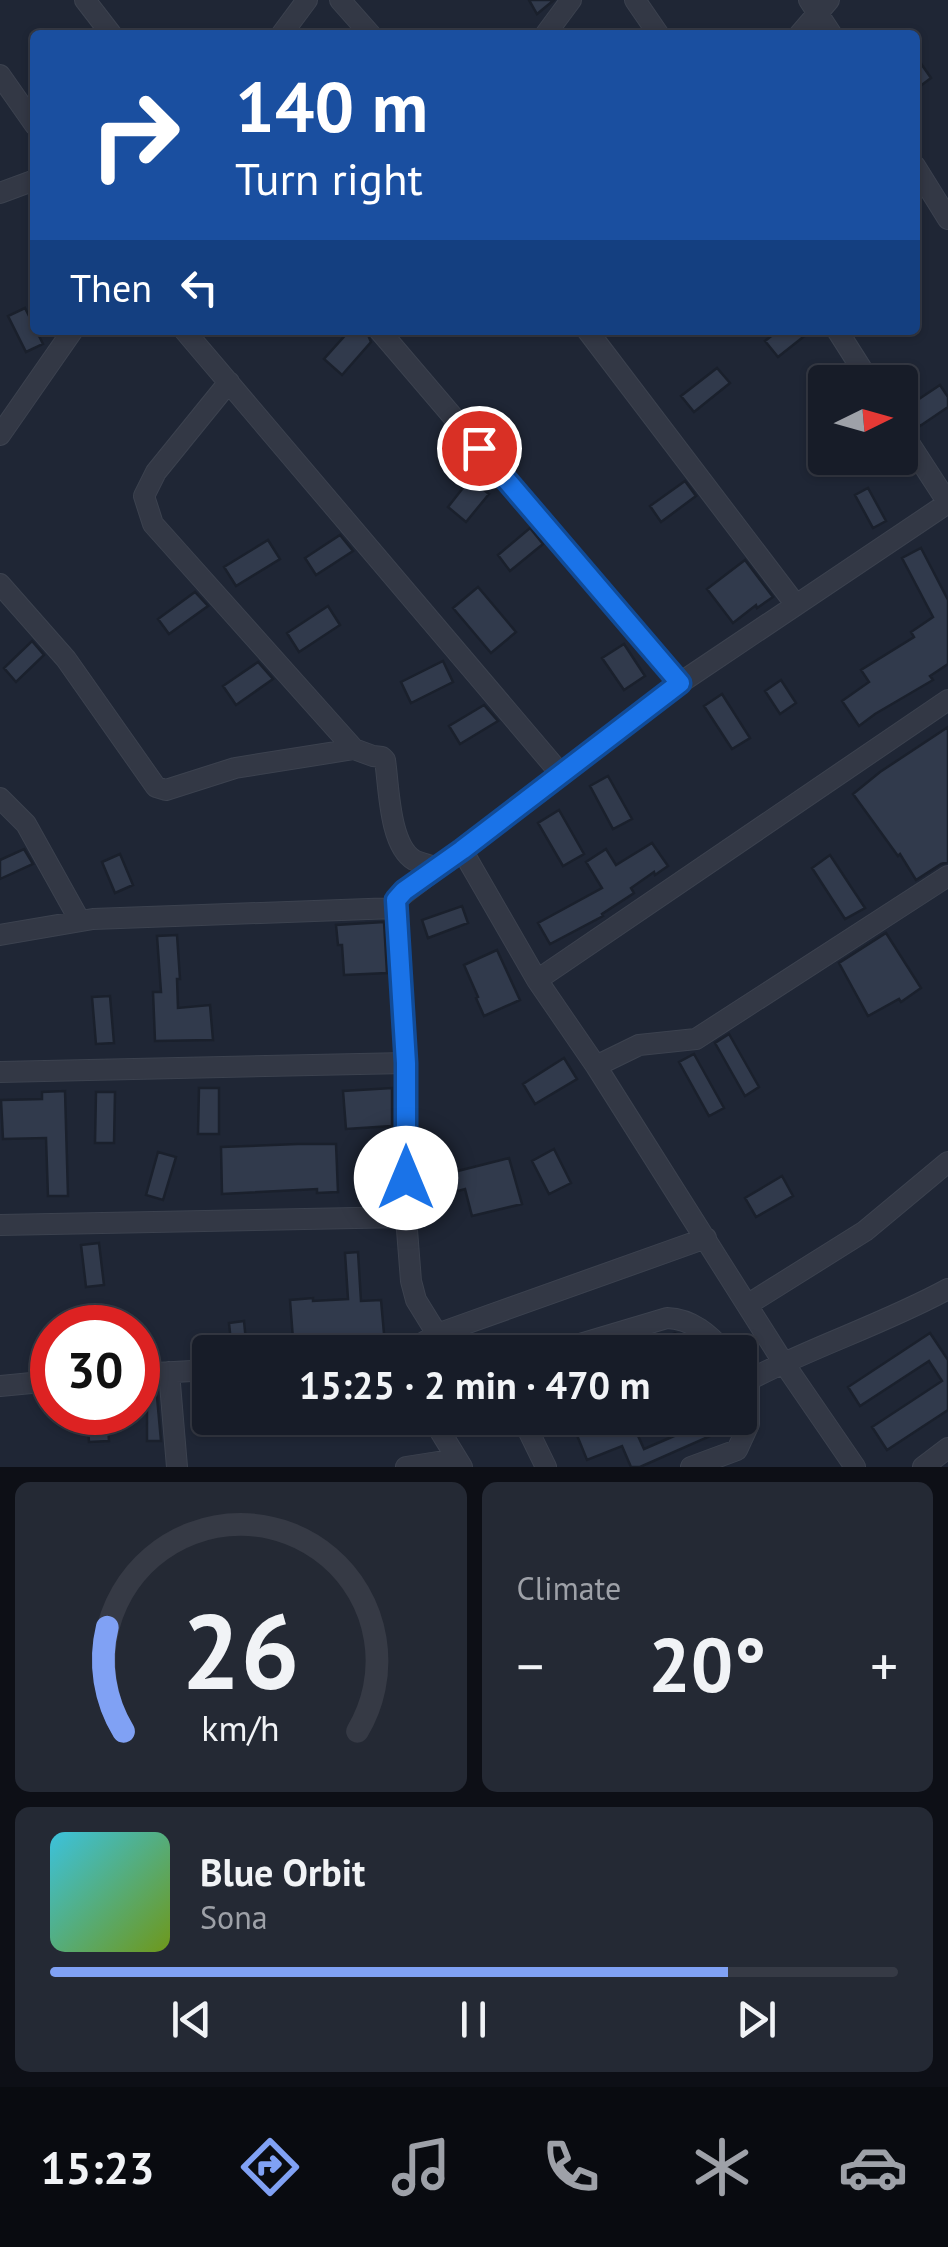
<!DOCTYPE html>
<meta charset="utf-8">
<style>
:root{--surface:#171c28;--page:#242934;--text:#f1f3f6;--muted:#9ea1a8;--line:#363a45;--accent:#80a1f4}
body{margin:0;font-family:"PT Sans",sans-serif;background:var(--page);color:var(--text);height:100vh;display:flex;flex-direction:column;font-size:38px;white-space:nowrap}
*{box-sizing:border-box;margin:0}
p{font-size:32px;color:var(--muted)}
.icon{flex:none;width:55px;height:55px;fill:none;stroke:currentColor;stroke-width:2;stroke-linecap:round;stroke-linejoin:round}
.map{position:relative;height:1467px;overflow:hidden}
.sheet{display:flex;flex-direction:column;gap:15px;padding:15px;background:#0d0f16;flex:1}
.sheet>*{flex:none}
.top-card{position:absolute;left:30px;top:30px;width:890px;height:305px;border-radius:10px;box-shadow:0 2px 8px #0004,0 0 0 2px var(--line);background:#1a4fa0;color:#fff;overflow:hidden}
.needle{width:65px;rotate:85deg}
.buttons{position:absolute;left:808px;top:365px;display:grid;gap:20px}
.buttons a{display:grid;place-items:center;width:110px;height:110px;border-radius:10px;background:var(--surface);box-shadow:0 2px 8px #0004,0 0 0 2px var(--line);font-size:50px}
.speed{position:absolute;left:30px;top:1305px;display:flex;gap:20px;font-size:50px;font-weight:700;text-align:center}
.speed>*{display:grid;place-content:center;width:130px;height:130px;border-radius:50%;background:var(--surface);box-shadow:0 2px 8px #0004,0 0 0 2px var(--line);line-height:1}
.speed .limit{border:15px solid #d22;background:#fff;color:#111}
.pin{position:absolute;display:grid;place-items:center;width:85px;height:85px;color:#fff;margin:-42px;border:5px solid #fff;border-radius:50%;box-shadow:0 2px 10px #0007}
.me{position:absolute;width:110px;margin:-55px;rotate:0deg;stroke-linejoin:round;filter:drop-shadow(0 0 8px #0008)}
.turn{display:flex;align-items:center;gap:35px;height:210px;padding:0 40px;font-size:45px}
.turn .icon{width:130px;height:130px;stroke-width:2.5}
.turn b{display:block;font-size:70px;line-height:85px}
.then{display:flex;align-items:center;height:95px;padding:0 40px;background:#0003;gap:20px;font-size:38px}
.big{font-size:75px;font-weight:700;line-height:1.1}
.sheet .widget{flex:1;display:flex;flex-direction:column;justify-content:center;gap:15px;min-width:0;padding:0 35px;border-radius:15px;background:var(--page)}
.sheet .dial{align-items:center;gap:0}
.dial svg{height:260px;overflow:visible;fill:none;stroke:var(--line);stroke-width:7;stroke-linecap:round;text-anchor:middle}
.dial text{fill:var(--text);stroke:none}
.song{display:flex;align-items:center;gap:30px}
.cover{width:120px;height:120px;border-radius:15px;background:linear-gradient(135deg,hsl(190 70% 55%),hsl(80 70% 35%))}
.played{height:10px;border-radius:5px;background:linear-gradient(90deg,var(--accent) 80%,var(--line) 80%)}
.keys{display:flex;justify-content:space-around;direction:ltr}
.heat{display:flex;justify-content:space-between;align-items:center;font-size:55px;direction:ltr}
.sheet .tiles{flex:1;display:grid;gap:15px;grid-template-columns:1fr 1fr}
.widget:last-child{grid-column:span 2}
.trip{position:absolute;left:192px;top:1335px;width:565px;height:100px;border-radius:10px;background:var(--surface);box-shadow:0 2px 8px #0004,0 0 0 2px var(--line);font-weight:700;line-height:100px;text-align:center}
.tab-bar{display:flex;height:160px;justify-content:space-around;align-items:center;background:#090b10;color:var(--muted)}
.tab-bar .icon{width:70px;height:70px}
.tab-bar .selected{color:var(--accent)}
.tab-bar b{font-size:45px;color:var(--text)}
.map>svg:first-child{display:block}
</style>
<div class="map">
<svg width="948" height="1467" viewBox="0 0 948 1467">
<rect width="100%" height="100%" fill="#1f2635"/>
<path fill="#313a4c" stroke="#1a202c" stroke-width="2.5" d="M529,0H554L537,14Z
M915,55L931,78L915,90Z
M25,308L43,344L26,352L8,316Z
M350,330H366L371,342L342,375L324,359Z
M779,330H812L778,357L765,341Z
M717,368L730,383L694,412L681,396Z
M940,385L948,397V407L920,426L907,407Z
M470,479L489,494L466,522L448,507Z
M685,481L696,496L661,522L650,506Z
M868,488L886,521L873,528L855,495Z
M530,528L543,544L510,571L498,555Z
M340,535L353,551L316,575L305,558Z
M268,540L280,559L236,586L224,567Z
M921,548L948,600V664L930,676L933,680L875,714L859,726L842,701L869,682L861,670L914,637L911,632L933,617L902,558Z
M745,560L773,597L757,608L756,605L733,623L707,589Z
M478,587L516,632L491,653L453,608Z
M195,592L208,606L169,634L158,619Z
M328,606L340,625L299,652L287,633Z
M32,641L44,655L16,682L4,668Z
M624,644L645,676L624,690L602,658Z
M443,661L453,682L411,703L401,682Z
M258,662L273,679L236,705L223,686Z
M781,680L796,703L780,714L765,691Z
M722,694L750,738L732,749L704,706Z
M484,705L498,721L460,744L449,726Z
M948,727V862L941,864L916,880L900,854L898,856L853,794L880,772Z
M608,776L632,819L613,829L590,786Z
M559,810L584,854L563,866L538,823Z
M652,843L668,866L655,875L654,872L631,888L634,893L602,914L603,916L550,944L538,923L602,888L586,862L606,849L616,865Z
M24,849L33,864L0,879V860Z
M120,854L133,885L115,893L102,862Z
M830,855L865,908L845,919L812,868Z
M462,906L468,923L428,938L422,920Z
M384,922L387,973L344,975L342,945H338L336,925Z
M886,933L921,988L901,1002L899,999L868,1016L839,963Z
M177,935L180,979H177L178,1008L210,1005L213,1040L155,1041L153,992H161L157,936Z
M497,950L520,1000L484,1016L476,998L478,997L464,965Z
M110,996L114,1043L96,1044L92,997Z
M729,1034L759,1087L745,1096L715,1043Z
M694,1054L724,1108L709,1116L679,1062Z
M564,1058L577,1079L535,1104L523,1084Z
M199,1088H219V1134H198Z
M392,1088V1126L346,1129L343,1091Z
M65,1091L68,1196H48L46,1138L3,1139L1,1100L42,1099V1092Z
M96,1092H115L114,1143H95Z
M298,1144H336L338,1192L317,1193V1189L222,1194L221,1147Z
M554,1149L571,1183L549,1194L532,1161Z
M158,1152L176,1157L163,1200L146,1195Z
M509,1158L522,1204L472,1216L465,1189L447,1194L442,1175Z
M782,1176L793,1196L756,1217L745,1198Z
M99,1243L104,1285L86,1287L81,1245Z
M358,1252L361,1301L381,1300L385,1345L349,1348V1352H324V1349L294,1352L290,1300L313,1298V1301L348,1299L345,1253Z
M244,1321L247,1352H232L229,1323Z
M675,1333L697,1344L678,1352H629Z
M930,1333L948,1360V1410L887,1450L872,1427L942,1381L929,1361L860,1406L848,1387Z
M147,1397H157L161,1441H147Z
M87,1412H107L109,1441L89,1442Z
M304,1418H324L326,1432L305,1434Z
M570,1418H630L644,1449L681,1433L674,1418H694L697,1425L714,1418H729L733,1426L640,1467H631L622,1446L587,1460Z"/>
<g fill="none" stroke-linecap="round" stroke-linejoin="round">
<defs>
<path id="minor" d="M85,0L112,35
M340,0L371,35
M635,0L659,35
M809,0L832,35
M281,35L307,0
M545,35L571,0
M799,35L829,0
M0,75L35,125
M915,166L948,219
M0,193L35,180
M184,330L560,773
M379,330L680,683
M587,330L796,605
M837,330L870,382
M229,382L156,472L144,496L153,524L354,749
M0,435L73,330
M0,584L66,659L156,787L166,790L235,768L354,749L373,756L382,757L385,760C389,786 389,845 414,860C420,863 430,865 437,868
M0,798L26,824L80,921
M462,850L537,980L596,1066L783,1362L855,1467
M0,935L93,919L395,908
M537,980L948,700
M596,1066L639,1045L696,1039L948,876
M0,1072L406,1063
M0,1225L406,1217
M747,1305L865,1231L948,1162
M437,1334L416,1300L411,1281L406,1217V1063L396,900L680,683L948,503L900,429
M408,1352L437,1334L706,1238
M553,1352L667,1318C692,1319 709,1334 725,1352
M169,1372L177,1467
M138,1374L210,1370
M749,1380C814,1346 884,1324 948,1289
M0,1386L52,1381
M432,1418L462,1467
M524,1418L525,1424L546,1467
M406,1467L457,1459
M691,1467L737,1450L749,1424V1380L742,1371
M923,1467L948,1448"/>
</defs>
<use href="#minor" stroke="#3c424f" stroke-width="22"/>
<use href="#minor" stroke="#333845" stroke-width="20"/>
</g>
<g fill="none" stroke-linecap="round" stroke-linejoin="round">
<defs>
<path id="route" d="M406,1178V1063L396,900L404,891L462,850L680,683L479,448"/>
</defs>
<use href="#route" stroke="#114b97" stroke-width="25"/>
<use href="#route" stroke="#1a73e8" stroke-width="18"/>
</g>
</svg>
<div class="buttons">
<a><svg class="needle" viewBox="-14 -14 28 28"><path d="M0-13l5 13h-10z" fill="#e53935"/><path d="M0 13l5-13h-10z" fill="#9ea1a8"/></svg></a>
</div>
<div class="speed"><div class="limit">30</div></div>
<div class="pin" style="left:479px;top:448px;background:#d93025"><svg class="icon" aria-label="arrive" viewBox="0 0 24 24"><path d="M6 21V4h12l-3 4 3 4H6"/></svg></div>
<svg class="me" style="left:406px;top:1178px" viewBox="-20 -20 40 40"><circle r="19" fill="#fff"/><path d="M0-13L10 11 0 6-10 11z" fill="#1a73e8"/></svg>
<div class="trip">15:25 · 2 min · 470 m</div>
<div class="top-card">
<div class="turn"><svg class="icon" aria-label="right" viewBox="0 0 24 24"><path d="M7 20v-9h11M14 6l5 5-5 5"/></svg><div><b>140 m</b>Turn right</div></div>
<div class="then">Then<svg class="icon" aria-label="left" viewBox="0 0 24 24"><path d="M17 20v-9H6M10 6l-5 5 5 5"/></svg></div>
</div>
</div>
<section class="sheet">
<div class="tiles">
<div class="widget dial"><svg viewBox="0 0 100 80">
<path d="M14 69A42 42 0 1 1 86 69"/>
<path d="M14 69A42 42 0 0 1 9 37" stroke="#80a1f4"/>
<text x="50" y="56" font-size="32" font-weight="700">26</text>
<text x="50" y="72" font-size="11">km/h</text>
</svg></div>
<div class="widget"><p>Climate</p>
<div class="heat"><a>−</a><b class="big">20°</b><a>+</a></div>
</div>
<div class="widget">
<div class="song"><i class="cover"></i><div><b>Blue Orbit</b><p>Sona</p></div></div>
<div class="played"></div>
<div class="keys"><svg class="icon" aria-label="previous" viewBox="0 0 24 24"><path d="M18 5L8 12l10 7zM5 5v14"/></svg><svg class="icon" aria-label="pause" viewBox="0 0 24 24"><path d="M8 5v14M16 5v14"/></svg><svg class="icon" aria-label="next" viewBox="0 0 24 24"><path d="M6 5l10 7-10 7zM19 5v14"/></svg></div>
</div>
</div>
</section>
<nav class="tab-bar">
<b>15:23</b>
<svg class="icon selected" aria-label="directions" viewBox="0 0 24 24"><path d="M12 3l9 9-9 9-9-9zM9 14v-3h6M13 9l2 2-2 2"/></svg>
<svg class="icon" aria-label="music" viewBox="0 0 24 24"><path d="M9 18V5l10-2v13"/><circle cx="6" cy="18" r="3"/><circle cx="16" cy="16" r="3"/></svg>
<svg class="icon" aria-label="phone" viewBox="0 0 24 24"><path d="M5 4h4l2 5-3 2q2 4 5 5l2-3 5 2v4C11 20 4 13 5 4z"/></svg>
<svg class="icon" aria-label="climate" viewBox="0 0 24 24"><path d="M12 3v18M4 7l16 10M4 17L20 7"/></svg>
<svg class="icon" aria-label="car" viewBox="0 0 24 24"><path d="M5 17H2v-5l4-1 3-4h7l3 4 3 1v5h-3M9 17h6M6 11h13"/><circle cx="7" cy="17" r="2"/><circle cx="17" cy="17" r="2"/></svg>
</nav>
